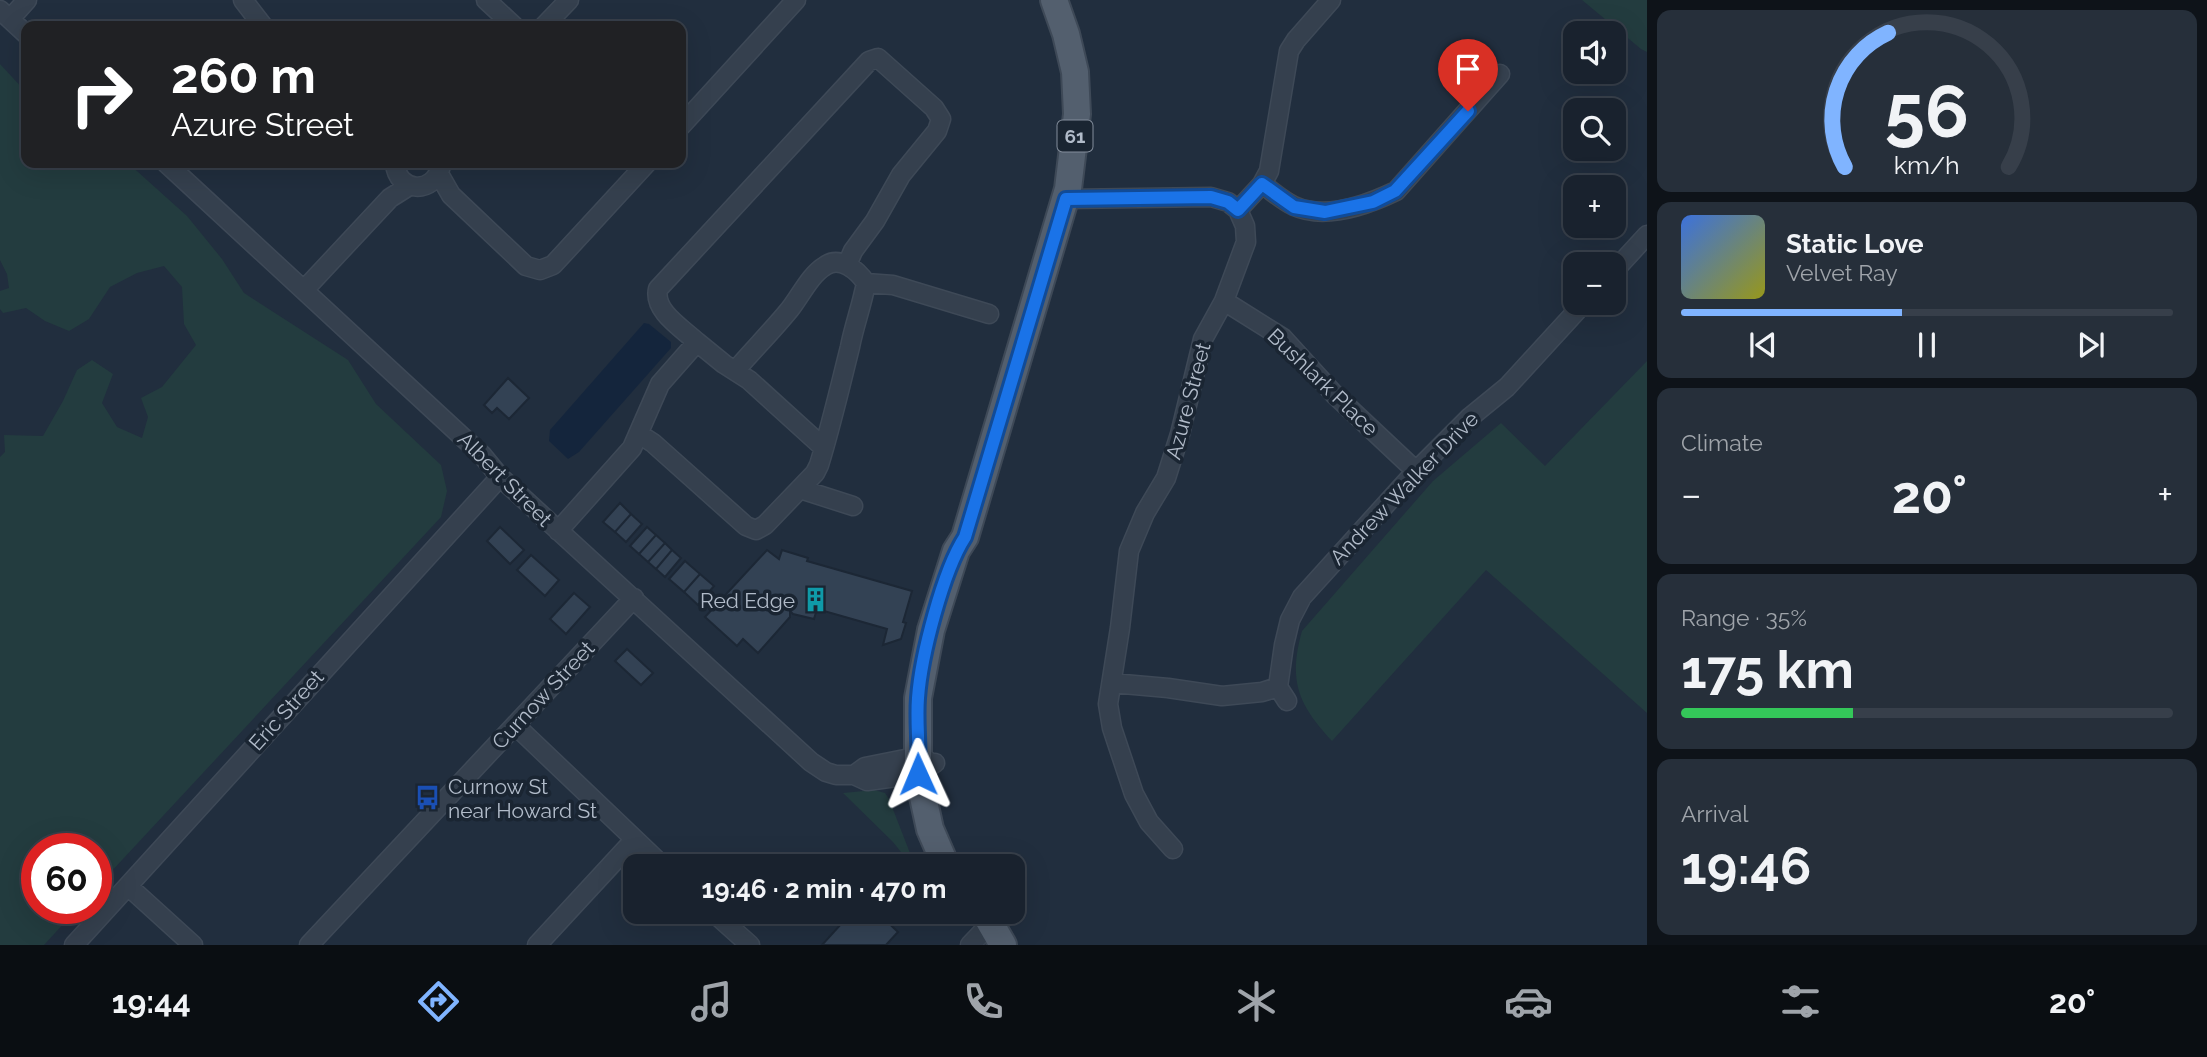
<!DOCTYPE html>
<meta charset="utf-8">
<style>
:root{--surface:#19222e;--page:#262f3a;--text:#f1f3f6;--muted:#9fa4aa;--line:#373f4a;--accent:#80b4ff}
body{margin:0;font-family:Raleway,sans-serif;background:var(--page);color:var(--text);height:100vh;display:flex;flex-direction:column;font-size:26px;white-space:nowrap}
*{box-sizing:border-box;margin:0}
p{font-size:23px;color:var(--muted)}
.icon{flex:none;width:38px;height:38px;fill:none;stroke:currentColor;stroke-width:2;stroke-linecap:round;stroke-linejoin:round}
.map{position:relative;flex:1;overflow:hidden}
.sheet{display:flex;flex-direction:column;gap:10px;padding:10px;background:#0e1319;width:560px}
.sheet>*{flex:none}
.top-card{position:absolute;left:21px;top:21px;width:665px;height:147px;border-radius:14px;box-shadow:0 7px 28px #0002,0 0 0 2px var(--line);background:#202124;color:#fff;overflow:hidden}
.controls{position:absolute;left:1563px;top:21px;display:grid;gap:14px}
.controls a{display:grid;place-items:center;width:63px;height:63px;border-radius:14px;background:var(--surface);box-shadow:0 7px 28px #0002,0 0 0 2px var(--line);font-size:35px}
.speed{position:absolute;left:21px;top:833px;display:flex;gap:14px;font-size:35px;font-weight:700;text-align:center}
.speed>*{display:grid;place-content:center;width:91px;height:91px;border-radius:50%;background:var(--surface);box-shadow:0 7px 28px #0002,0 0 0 2px var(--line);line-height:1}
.speed .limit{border:10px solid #d22;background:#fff;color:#111}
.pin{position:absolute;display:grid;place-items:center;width:60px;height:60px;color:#fff;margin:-72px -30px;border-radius:50% 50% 50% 0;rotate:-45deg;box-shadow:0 0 7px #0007}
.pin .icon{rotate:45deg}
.me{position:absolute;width:77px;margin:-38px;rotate:359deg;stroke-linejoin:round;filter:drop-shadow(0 0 5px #0008)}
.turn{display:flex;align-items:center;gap:24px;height:147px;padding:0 35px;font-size:32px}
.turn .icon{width:91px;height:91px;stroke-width:2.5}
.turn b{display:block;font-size:49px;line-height:60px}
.big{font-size:52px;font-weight:700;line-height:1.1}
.sheet .card{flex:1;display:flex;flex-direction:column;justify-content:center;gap:10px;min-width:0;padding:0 24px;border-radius:14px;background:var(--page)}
.sheet .dial{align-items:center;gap:0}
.dial svg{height:182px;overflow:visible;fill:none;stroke:var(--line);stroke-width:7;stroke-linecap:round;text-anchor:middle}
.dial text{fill:var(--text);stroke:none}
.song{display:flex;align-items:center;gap:21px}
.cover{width:84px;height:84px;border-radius:10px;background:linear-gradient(135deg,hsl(220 70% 55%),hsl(60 70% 35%))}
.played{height:7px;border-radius:4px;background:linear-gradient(90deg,var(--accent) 45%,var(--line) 45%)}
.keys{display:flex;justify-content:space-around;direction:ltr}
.heat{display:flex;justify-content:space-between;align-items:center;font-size:38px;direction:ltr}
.charge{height:10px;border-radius:5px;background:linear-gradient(90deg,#34c759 35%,var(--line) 0)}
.trip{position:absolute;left:623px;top:854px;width:402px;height:70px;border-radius:14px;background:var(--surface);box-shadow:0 7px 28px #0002,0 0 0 2px var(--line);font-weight:700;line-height:70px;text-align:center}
.menu{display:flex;height:112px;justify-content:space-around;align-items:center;background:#0a0e12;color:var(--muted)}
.menu .icon{width:49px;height:49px}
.menu .selected{color:var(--accent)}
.menu b{font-size:32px;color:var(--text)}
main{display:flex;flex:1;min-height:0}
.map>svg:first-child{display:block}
</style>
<main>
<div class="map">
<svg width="1647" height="945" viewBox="0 0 1647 945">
<rect width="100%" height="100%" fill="#212e3e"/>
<path fill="#233c3f" d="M1582,0H1647V52L1641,49Z
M0,64L26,92V163H128L187,216L222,259L244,293L348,360L376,404L441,465L447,491L441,517L96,888V849H37V908H78L44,945H0V457L5,452L4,435L43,436L63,401L77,370L92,360L113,374L102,403L117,427L142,438L148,417L141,398L162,387L196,345L184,324L182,287L164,266L137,273L110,287L89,319L69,331L45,321L26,308L3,313L0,309V291L9,288L7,274L0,260Z
M1647,361V713L1486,570L1332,741C1298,704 1288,681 1302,631L1433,481L1501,423L1545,466Z
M874,790L885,793L889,799L915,866H912L893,842L843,793Z"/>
<path fill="#14253c" d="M644,323L649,324L671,342V348L579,452L568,459L549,441L550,430Z"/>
<path fill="#334254" stroke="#1c2735" stroke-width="2" d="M508,378L529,398L509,419L497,408L492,413L484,405Z
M620,503L631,514L615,532L603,522Z
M631,514L642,524L626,542L615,532Z
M500,527L524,550L510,564L487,541Z
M647,527L656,535L639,554L630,546Z
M656,535L665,543L648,562L639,554Z
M665,543L672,550L656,569L648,562Z
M672,550L681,558L665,577L656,569Z
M767,550L779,559L782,550L808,558L807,561L912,591L903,622L906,623L901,639L883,645L887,629L817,609L814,619L793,614L790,611V617L758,653L743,639L737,646L705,617Z
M531,555L559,580L545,596L517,570Z
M685,561L700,574L684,592L669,579Z
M700,574L714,586L698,605L684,592Z
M574,593L590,607L566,634L550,619Z
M627,649L653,673L641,685L615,661Z
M852,912H877L898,932L886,945H822Z"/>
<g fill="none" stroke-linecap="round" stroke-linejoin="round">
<defs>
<path id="street" d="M243,0L263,26
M486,0L514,26
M0,10L26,34
M10,19L27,0
M544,26L569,0
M681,126L796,0
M166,163L482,455L500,477L811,762L826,772L836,775H854L867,781L918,774L935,763
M395,163C397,193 434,195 441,166
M439,174L451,195L526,266L540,270L553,265L647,163
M1262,184C1272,191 1283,201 1294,206C1325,220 1367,205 1396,191L1500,74
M1066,199L1211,197L1228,202L1238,210L1245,226L1246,242L1224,301L1203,339L1180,434L1166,478L1145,513L1129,551L1120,628L1108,704L1112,728L1134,794L1149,822L1173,849
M1238,210L1262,184L1269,171L1289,51L1296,40L1331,0
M1614,271L1647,235
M866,283L893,285L989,314
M304,290L390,198L409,186
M1224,301L1283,338L1334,394L1416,471
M697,342L724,364L749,380L824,448
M639,434L653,443L746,526L756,530L765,525L815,473L819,465C831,426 840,387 850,347C854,326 862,305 866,283C858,271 840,255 825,266C810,275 801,295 790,309C773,330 753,350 735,371
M800,489L853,506
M558,531L632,448L660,384L697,342C682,328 653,311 658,289L869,61L878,58L934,108L941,119L937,131L901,175L875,221L853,251L847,265
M1112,683L1168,688L1222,696L1262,692L1278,687
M1287,701L1278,687L1284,645L1290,620L1302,597L1416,471L1469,418L1507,387L1584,303
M515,725L663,866
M854,775L865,767L920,756L927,760
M128,886L193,945
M713,912L750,945
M74,945L500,477
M309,945L634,598
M537,945L634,840
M970,945L990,924"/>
<path id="primary" d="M946,866L930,829L918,774V698L931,630L956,551L965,537L1068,189L1077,114L1075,72L1066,34L1054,0
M984,912L1003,945"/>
</defs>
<use href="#street" stroke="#3e4957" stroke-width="21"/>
<use href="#primary" stroke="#3e4957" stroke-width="30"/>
<use href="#street" stroke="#35404e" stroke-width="18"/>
<use href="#primary" stroke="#535f6e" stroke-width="26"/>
</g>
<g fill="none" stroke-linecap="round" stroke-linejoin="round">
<defs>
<path id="route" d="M918,774C920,748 916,723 918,698C921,656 943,571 965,537L1066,199L1211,197L1228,202L1238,210L1262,184L1294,207L1325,212L1373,202L1395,191L1468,111"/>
</defs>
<use href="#route" stroke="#114b97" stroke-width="18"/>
<use href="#route" stroke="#1a73e8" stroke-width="12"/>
</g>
<defs>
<symbol id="building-bare" viewBox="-9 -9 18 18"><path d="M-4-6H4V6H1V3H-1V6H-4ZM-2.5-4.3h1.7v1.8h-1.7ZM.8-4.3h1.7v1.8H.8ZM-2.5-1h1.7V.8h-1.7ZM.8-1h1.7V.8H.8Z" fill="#0f9aa8" stroke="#1a2532" stroke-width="2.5" paint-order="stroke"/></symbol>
<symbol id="bus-bare" viewBox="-9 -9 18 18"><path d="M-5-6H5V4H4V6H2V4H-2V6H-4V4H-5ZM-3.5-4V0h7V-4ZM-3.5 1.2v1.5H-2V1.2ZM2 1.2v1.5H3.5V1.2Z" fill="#1a4fb4" stroke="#1a2532" stroke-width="2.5" paint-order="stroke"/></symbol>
</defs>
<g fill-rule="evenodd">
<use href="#building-bare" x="798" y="582" width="35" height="35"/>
<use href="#bus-bare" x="410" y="780" width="35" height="35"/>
</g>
<g text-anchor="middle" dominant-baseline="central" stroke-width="7" stroke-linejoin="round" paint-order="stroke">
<rect fill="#1a2532" stroke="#848e9c" stroke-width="2" x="1057.5" y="120.5" width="35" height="31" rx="5"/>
<g font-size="19" font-weight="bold" fill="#b1bbc9">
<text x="1075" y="136">61</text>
</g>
<g font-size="21" fill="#b1bbc9" stroke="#1a2532">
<text transform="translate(1323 382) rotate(44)">Bushlark Place</text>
<text transform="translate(1188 401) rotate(-75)">Azure Street</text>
<text transform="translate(505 479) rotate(45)">Albert Street</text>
<text transform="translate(1404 488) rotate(-46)">Andrew Walker Drive</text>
<text transform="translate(543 695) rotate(-47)">Curnow Street</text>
<text transform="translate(286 710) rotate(-48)">Eric Street</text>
</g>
<g font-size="21" fill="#b1bbc9" stroke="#1a2532" text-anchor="end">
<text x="795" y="600">Red Edge</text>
<text x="448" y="786" text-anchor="start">Curnow St<tspan x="448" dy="24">near Howard St</tspan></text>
</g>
</g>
</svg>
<div class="controls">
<a><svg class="icon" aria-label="sound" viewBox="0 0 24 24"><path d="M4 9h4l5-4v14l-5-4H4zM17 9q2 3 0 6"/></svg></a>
<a><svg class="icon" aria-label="search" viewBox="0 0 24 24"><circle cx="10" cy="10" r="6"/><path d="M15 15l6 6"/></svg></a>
<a>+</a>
<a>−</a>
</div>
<div class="speed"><div class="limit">60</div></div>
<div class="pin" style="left:1468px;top:111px;background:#d93025"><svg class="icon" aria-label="arrive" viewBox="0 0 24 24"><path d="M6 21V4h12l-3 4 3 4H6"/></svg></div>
<svg class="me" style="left:918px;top:774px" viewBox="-20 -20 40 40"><path d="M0-17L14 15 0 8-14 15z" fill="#1a73e8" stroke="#fff" stroke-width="4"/></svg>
<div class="trip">19:46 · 2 min · 470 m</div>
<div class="top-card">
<div class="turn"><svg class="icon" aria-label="right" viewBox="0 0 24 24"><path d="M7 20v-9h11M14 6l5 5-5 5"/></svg><div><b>260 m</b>Azure Street</div></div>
</div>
</div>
<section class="sheet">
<div class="card dial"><svg viewBox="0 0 100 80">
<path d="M14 69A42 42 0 1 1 86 69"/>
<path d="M14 69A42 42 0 0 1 33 10" stroke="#80b4ff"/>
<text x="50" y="56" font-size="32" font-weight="700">56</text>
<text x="50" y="72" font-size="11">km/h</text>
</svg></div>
<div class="card">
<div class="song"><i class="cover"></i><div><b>Static Love</b><p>Velvet Ray</p></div></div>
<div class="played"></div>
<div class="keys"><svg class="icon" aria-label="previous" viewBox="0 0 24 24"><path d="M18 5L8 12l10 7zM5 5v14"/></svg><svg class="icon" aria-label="pause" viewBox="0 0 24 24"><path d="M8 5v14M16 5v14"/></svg><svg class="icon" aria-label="next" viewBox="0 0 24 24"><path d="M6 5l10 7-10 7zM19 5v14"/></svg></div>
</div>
<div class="card"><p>Climate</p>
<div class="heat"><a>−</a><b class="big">20°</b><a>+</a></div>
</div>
<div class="card"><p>Range · 35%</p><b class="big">175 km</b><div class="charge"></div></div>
<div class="card"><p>Arrival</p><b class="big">19:46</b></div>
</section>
</main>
<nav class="menu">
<b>19:44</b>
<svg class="icon selected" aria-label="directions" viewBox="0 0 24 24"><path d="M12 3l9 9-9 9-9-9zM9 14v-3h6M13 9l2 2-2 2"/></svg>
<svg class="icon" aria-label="music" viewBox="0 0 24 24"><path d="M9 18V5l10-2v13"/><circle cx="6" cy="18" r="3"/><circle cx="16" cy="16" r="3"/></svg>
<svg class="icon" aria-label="phone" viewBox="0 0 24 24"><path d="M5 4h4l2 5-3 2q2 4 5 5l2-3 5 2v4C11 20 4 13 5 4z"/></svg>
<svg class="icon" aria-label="climate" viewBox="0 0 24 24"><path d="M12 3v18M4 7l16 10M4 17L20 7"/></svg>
<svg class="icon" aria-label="car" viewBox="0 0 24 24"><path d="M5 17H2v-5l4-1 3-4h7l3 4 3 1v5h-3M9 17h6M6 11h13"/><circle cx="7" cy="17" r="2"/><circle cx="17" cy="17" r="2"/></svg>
<svg class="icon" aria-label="filters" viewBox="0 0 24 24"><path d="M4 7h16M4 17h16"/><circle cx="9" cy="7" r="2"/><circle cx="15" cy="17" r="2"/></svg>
<b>20°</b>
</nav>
